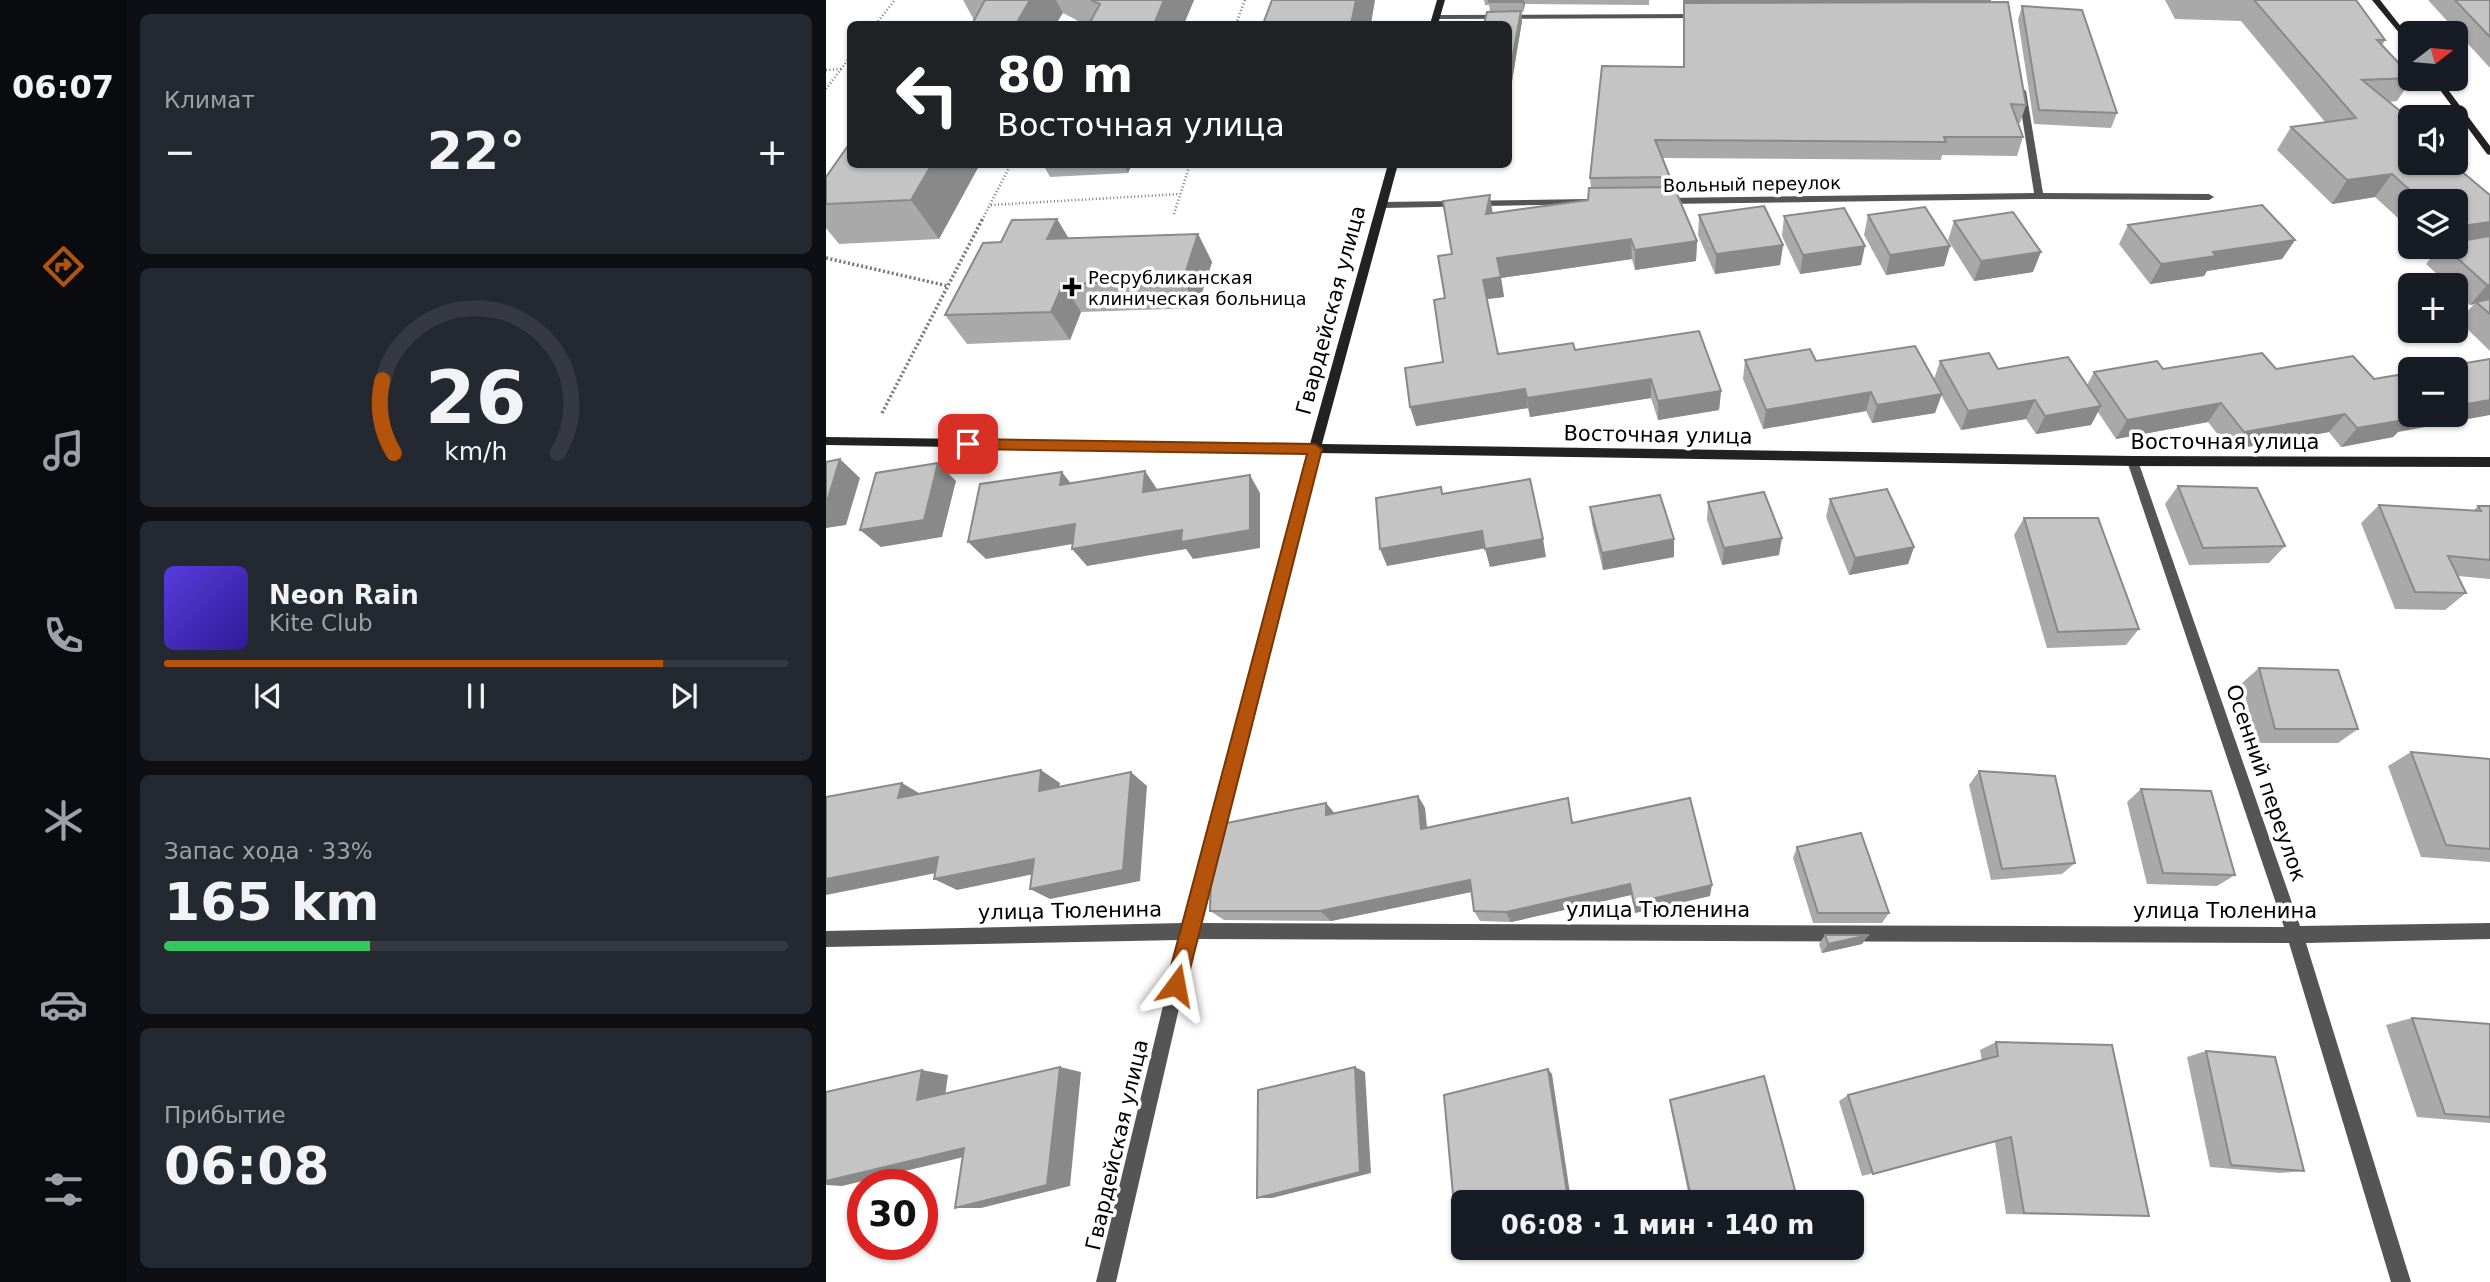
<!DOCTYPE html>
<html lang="ru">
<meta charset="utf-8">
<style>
:root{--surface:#171b24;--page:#242831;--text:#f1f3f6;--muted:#9ea1a6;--line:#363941;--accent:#b45309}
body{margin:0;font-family:"DejaVu Sans",sans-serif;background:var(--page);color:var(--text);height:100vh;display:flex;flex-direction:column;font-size:26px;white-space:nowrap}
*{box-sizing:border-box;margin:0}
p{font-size:23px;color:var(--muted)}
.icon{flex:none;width:38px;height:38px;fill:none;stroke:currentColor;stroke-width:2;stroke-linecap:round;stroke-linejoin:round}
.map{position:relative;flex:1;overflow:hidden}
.drawer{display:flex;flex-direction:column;gap:14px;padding:14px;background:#0d0f14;width:700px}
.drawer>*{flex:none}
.top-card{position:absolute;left:21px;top:21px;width:665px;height:147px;border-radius:10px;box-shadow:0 2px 5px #0004;background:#202124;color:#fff;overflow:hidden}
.needle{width:46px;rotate:74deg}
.buttons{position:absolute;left:1572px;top:21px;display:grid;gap:14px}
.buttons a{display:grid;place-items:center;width:70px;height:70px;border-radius:10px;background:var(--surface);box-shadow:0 2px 5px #0004;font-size:35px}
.speed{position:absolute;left:21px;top:1169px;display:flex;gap:14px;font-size:35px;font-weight:700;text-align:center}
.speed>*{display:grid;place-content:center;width:91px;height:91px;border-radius:50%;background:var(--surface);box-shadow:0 2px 5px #0004;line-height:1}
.speed .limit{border:10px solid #d22;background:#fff;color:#111}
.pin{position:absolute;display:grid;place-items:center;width:60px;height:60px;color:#fff;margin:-30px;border-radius:14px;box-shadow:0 4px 10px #0006}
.me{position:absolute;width:77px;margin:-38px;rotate:13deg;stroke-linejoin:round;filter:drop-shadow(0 0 5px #0008)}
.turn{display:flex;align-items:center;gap:24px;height:147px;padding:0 35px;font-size:32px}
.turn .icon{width:91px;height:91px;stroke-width:2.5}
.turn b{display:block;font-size:49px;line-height:60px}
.big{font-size:52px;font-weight:800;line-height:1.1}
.drawer .tile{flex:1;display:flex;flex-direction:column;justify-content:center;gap:10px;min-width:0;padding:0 24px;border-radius:10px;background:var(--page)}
.drawer .dial{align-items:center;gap:0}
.dial svg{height:182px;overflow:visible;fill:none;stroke:var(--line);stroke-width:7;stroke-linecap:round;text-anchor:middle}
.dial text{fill:var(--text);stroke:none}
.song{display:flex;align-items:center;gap:21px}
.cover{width:84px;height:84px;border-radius:10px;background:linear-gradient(135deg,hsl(250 70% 55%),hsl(250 70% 35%))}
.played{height:7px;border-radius:4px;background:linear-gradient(90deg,var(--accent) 80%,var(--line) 80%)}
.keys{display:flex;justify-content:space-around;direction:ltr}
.heat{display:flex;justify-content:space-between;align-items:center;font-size:38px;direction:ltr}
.charge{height:10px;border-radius:5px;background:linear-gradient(90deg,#34c759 33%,var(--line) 0)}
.trip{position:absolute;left:625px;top:1190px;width:413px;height:70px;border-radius:10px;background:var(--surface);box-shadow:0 2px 5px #0004;font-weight:800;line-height:70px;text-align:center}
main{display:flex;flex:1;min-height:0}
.tab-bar{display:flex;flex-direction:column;width:126px;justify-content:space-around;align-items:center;background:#090b0e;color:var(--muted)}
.tab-bar .icon{width:49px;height:49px}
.tab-bar .current{color:var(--accent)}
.tab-bar b{font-size:32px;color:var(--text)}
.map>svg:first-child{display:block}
</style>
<main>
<nav class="tab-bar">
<b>06:07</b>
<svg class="icon current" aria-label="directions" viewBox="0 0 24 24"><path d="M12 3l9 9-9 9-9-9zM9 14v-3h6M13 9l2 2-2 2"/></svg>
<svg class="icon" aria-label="music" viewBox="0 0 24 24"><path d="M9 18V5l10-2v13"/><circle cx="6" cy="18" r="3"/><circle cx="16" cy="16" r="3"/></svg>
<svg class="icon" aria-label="phone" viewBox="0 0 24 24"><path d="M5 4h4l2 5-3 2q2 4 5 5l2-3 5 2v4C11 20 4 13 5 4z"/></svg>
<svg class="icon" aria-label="climate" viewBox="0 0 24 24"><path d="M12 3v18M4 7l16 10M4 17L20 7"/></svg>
<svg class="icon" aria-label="car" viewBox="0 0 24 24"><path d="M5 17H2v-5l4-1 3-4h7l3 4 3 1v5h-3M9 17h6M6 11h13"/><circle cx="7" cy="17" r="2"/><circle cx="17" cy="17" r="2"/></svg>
<svg class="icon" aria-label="filters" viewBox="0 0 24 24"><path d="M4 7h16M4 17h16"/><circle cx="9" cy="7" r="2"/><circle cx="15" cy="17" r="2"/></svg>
</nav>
<section class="drawer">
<div class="tile"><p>Климат</p>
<div class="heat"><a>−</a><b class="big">22°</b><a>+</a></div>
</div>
<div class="tile dial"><svg viewBox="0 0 100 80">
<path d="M14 69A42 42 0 1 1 86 69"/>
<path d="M14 69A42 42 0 0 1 9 37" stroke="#b45309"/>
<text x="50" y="56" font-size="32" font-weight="700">26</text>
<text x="50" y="72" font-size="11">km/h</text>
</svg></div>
<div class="tile">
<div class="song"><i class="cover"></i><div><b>Neon Rain</b><p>Kite Club</p></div></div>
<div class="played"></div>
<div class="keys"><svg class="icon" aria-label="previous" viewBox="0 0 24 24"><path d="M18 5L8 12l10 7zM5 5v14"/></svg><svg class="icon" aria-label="pause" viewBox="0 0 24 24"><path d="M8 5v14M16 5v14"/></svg><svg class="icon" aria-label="next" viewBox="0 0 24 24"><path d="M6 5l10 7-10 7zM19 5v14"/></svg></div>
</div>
<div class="tile"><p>Запас хода · 33%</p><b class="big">165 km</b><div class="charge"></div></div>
<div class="tile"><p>Прибытие</p><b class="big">06:08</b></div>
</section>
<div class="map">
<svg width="1664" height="1282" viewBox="0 0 1664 1282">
<rect width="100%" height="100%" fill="#fff"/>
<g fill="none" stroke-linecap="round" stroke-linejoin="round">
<path stroke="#777" stroke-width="2.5" stroke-dasharray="1 2.5" stroke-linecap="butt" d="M50,24L69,0
M410,24L419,0
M0,70L15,69
M0,89L24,57
M165,205L354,194
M348,214L364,164
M156,220L185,164"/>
<path stroke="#777" stroke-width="3.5" stroke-dasharray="2 2.5" stroke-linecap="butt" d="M0,258L122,286
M56,413L157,218"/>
<path fill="#555" fill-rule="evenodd" d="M875,14H878V18L611,19L607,17L611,15Z
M1196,88L1200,91L1217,193L1383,194L1388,197L1383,200L1213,199L836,204L831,201L836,198L1208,193L1192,91Z
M763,199L768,202L766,204L556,208L551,205L556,202Z
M489,445L495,449L374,923L1458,927L1301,461L1307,456L1311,458L1474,926L1664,923V939L1480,943L1585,1282H1565L1463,943L369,939L290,1282H270L353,940L0,947V931L357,923L483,449Z"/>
<path fill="#222" fill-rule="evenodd" d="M611,0H619L612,24H604Z
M1546,0H1554L1584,38V46Z
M1606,79H1614L1664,146V155L1661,154Z
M562,164H572L496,444L1307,456L1664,457V467L1307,466L0,445V437L484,444Z"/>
</g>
<path fill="#a9a9a9" d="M137,0H368L358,24H258L237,13L148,20Z
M658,0H823V5L699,4L697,12H695L696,21L685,87H682V24L664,12L663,5H659Z
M857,0H1164L1200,105L1194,123H1192L1197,137L1191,156L1116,155L1115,160L836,158L844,177V187L871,241L870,261L809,270L806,259L675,278L678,297L661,299L672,354L749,350L895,391L893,410L832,420L825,398L704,417L702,408L590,426L617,362L619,298L626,254L667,213L762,200L765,188L764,178L858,67Z
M1339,0H1530L1559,40L1556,46L1584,75V79H1586L1571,101L1563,102L1637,163L1633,169L1664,195V351L1633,321L1648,304L1644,305L1629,291V285H1623L1600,264L1611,250L1607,251L1603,247H1629V201H1584V229L1549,197L1506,204L1451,150L1465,127L1499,122L1415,21L1349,19Z
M1602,0H1664V68Z
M1196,6L1291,113L1285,128L1208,124L1192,20Z
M24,164H154L113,239L13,244L0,228V177Z
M217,164H306L302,173L224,177Z
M873,215L957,245L954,265L889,274L872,235Z
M1042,215L1124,246L1118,266L1060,275L1038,235Z
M958,216L1035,265L974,274L956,236Z
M231,219L242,238L372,234L386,262L371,308L255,312L244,340L141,344L119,315L175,242Z
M1128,221L1207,272L1148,281L1122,240Z
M1302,225L1469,240L1456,259L1381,271L1378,276L1324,284L1293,244Z
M919,360L990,361L1108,379L1114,361L1172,369L1261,385L1268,372L1337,369H1450L1572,432L1567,437L1515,447L1503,432L1404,450L1382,422L1290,439L1272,412L1265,425L1210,434L1200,419L1135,430L1115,395L1109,413L1046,423L1040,411L937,429L917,379Z
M1352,486L1459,546L1443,563L1363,565L1339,504Z
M1004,499L1088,547L1082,564L1023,575L1000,517Z
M882,502L953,555L896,565L881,520Z
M1553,505L1647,511L1652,506H1664V579L1632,576L1640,593L1619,610L1569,609L1535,523Z
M764,507L848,539V557L777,570L766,524Z
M1198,518L1313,629L1300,645L1221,648L1188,535Z
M1433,668L1532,729L1512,743H1431L1416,683Z
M1585,752L1664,759V862L1595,857L1562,766Z
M1153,771L1249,863L1236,874L1165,880L1143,785Z
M1315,789L1409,875L1391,886L1321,884L1301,802Z
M592,796L599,808L601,828L747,823L884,896L809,913L805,895L685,922L654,921L648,911L645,892L505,921L398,920L384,911L500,803L508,813Z
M971,847L1063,913L1056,923H987L967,858Z
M999,935L1036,944L996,953L993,944Z
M1586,1018L1664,1024V1123L1591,1117L1560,1025Z
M1170,1042L1323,1216L1180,1214L1169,1142L1036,1176L1013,1101L1022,1095L1156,1061L1154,1050Z
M1380,1051L1478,1171L1454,1173L1384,1167L1361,1057Z
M844,1100L922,1202H864L844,1104Z"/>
<path fill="#898989" d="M204,0H230L237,13L230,24H190Z
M338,0H368L358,24H328Z
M530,0H549L545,24H525Z
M697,0H698L699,4L697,12Z
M695,11L696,21L685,87L683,77Z
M1637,163L1620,187L1628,165Z
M106,164H154L113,239L85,200Z
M298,164H306L302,173Z
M1566,174L1549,197L1506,204L1521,180Z
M664,195L667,215L660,214Z
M231,219L248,247L221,239Z
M1664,222V242L1629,247V227Z
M372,234L386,262L371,308L357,280Z
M805,239L806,259L675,278L678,297L661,299L657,280L671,258Z
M1469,240L1456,259L1381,271L1378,276L1324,284L1335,264L1387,252Z
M871,241L870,261L809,270V250Z
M957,245L954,265L889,274L890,254Z
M1039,246L1035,265L974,274L977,255Z
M1124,246L1118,266L1060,275L1064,255Z
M1215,252L1207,272L1148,281L1155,261Z
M237,284L255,312L244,340L225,312Z
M1661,285H1664V301L1650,302L1648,304L1644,305Z
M825,379V398L704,417L701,398Z
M699,389L702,408L590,426L584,407Z
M895,391L893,410L832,420V401Z
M1045,392L1040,411L937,429L940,410Z
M1116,394L1109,413L1046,423L1051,405Z
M1209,400L1200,419L1135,430L1142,411Z
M1664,400V415L1572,432L1567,437L1515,447L1531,428L1584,414L1629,415V406Z
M1395,403L1382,422L1290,439L1301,420Z
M1275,406L1265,425L1210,434L1219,416Z
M1519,414L1503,432L1404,450L1418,432Z
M14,459L34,478L20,525L0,528V505Z
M112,463L130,481L116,537L55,547L34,530Z
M319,471L331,489L317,492Z
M236,472L250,490L234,485Z
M424,475L434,493V548L367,559L360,549L261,566L246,549Z
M249,524L264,541L160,559L142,542Z
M656,531L661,548L561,566L554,549Z
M956,538L953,555L896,565L898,548Z
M717,539L720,557L664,567L659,549Z
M848,539V557L777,570L776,553Z
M1088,547L1082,564L1023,575L1029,558Z
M215,770L234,783L231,804L213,791Z
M305,772L321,786L314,881L224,899L204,889Z
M76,783L98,796L72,798Z
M592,796L599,808L602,841L595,829Z
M500,803L510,815H500Z
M112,857L135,868L0,895V879Z
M208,859L227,870L131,890L108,879Z
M644,880L650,891L505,921L494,911Z
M804,884L805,895L685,922L680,912Z
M886,885L884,896L809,913L808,903Z
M1043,935L1036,944L996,953L1002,944Z
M234,1067L255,1072L244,1186L155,1208H129Z
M529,1067L539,1072L545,1173L446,1198H431Z
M722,1069L726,1074L745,1200L737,1202H731Z
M96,1070L122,1075L118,1104L91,1100Z
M138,1148L163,1151L16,1186L0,1185V1181Z"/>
<path fill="#c4c4c4" stroke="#898989" stroke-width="2" d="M159,0H204L190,24H146Z
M265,0H338L328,24H263L274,4Z
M446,0H530L525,24H437Z
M663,0H697L696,2H663Z
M858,0H1164V1L858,2Z
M1428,0H1530L1559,40H1551L1584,75V78L1536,80L1584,119V163H1629V156L1637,163L1628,165L1664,195V222L1629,227V201H1596L1566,174L1521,180L1465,127L1530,118Z
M1629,0H1664V37Z
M1182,2L1200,105L1185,104L1197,137H1118L1120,142L829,140L844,177L764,178L776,66L858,67V3Z
M1196,6L1256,10L1291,113L1213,110Z
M695,11L683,77H682V24H658L661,12Z
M24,143V164H106L85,200L0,204V177Z
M848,187L871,241L809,250L805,239L671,258L675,277L657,280L672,354L747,343L749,350L873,331L895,391L832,401L825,379L701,398L699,389L584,407L579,368L617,362L608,300L619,298L612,256L626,254L617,201L664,195L660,214L762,200L763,188Z
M1436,205L1469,240L1387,252L1390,256L1335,264L1302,225Z
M938,206L957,245L890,254L873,215Z
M1099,207L1124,246L1064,255L1042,215Z
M1018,208L1039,246L977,255L958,216Z
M1187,212L1215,252L1155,261L1128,221Z
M231,219L221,239L372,234L357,280L237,284L225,312L119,315L157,243L175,242L186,220Z
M1664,236V285H1661L1619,247H1629V242Z
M1664,299V314L1650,302Z
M1089,346L1116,394L1051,405L1045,392L940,410L919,360L984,349L990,361Z
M1163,353L1172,369L1242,357L1275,406L1219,416L1209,400L1142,411L1114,361Z
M1436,353L1450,369L1527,356L1548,379L1584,373V414L1581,415L1584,419L1531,428L1519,414L1418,432L1395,403L1301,420L1268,372L1331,361L1337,369Z
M1664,359V400L1629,406V369H1604Z
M14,459L0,505V462Z
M112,463L98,520L34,530L50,473Z
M319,471L317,492L424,475V530L355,542L356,530L246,549L249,524L142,542L154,484L236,472L234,485Z
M704,479L717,539L659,549L656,531L554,549L550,498L615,487L616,494Z
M1352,486L1431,488L1459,546L1377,548Z
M1061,489L1088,547L1029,558L1004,499Z
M938,492L956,538L898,548L882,502Z
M834,495L848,539L776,553L764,507Z
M1553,505L1655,511L1652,506H1664V560L1622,556L1640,593L1589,592Z
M1198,518H1272L1313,629L1232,632Z
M1433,668L1512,670L1532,729H1449Z
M1585,752L1664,759V849L1620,845Z
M215,770L213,791L305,772L297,870L204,889L208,859L108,879L112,857L0,879V797L76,783L72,798Z
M1153,771L1229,776L1249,863L1176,869Z
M1315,789L1385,791L1409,875L1337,873Z
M592,796L595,829L742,798L746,823L864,798L886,885L808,903L804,884L680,912L648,911L644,880L494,911H384L386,826L500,803V815Z
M1035,833L1063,913H992L971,847Z
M999,935H1043L1002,944Z
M1586,1018L1664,1024V1117L1619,1114Z
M1170,1042L1286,1045L1323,1216L1198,1213L1185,1137L1047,1174L1022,1095L1172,1056Z
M1380,1051L1449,1057L1478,1171L1405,1165Z
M234,1067L221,1185L129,1208L138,1148L0,1181V1092L96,1070L91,1100Z
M529,1067L534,1172L431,1198L432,1090Z
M722,1069L742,1199L731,1202H637V1227L630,1228L618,1095Z
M938,1076L969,1190L922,1202H866L844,1100Z"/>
<path fill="#b45309" stroke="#753606" stroke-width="2" d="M142,439L489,444L496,449L360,985L357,992L350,995L343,992L340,985L481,454L142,449L136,444Z"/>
<path fill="#000" stroke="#fff" stroke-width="2.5" d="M242.5 276.5h7v7h7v7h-7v7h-7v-7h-7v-7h7z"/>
<g text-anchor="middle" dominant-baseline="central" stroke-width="7" stroke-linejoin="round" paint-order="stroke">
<g font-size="18" fill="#000" stroke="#fff">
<text transform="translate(926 184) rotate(-1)">Вольный переулок</text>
</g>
<g font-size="18" fill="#000" stroke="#fff" text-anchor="start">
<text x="262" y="277">Ресрубликанская<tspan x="262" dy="21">клиническая больница</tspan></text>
</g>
<g font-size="21" fill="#000" stroke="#fff">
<text transform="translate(505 310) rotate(-75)">Гвардейская улица</text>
<text transform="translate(832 435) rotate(1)">Восточная улица</text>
<text x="1399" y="442">Восточная улица</text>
<text transform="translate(1440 783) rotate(71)">Осенний переулок</text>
<text x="832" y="910">улица Тюленина</text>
<text transform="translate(244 911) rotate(-1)">улица Тюленина</text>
<text x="1399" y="911">улица Тюленина</text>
<text transform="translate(291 1145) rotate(-77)">Гвардейская улица</text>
</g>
</g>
</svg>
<div class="buttons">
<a><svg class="needle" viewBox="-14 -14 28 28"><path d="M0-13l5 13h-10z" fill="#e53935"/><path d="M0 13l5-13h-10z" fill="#9ea1a6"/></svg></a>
<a><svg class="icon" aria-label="sound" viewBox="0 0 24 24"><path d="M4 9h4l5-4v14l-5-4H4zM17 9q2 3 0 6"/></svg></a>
<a><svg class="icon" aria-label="layers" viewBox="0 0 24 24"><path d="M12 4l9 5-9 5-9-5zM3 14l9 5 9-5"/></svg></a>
<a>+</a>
<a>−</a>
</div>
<div class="speed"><div class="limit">30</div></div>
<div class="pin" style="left:142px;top:444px;background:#d93025"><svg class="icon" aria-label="arrive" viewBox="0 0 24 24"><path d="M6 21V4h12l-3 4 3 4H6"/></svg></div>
<svg class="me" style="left:350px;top:985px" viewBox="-20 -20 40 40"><path d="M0-17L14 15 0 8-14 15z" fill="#b45309" stroke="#fff" stroke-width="4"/></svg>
<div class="trip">06:08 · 1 мин · 140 m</div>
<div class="top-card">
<div class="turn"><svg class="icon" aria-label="left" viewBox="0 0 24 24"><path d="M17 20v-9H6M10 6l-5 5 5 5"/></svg><div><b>80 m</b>Восточная улица</div></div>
</div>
</div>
</main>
